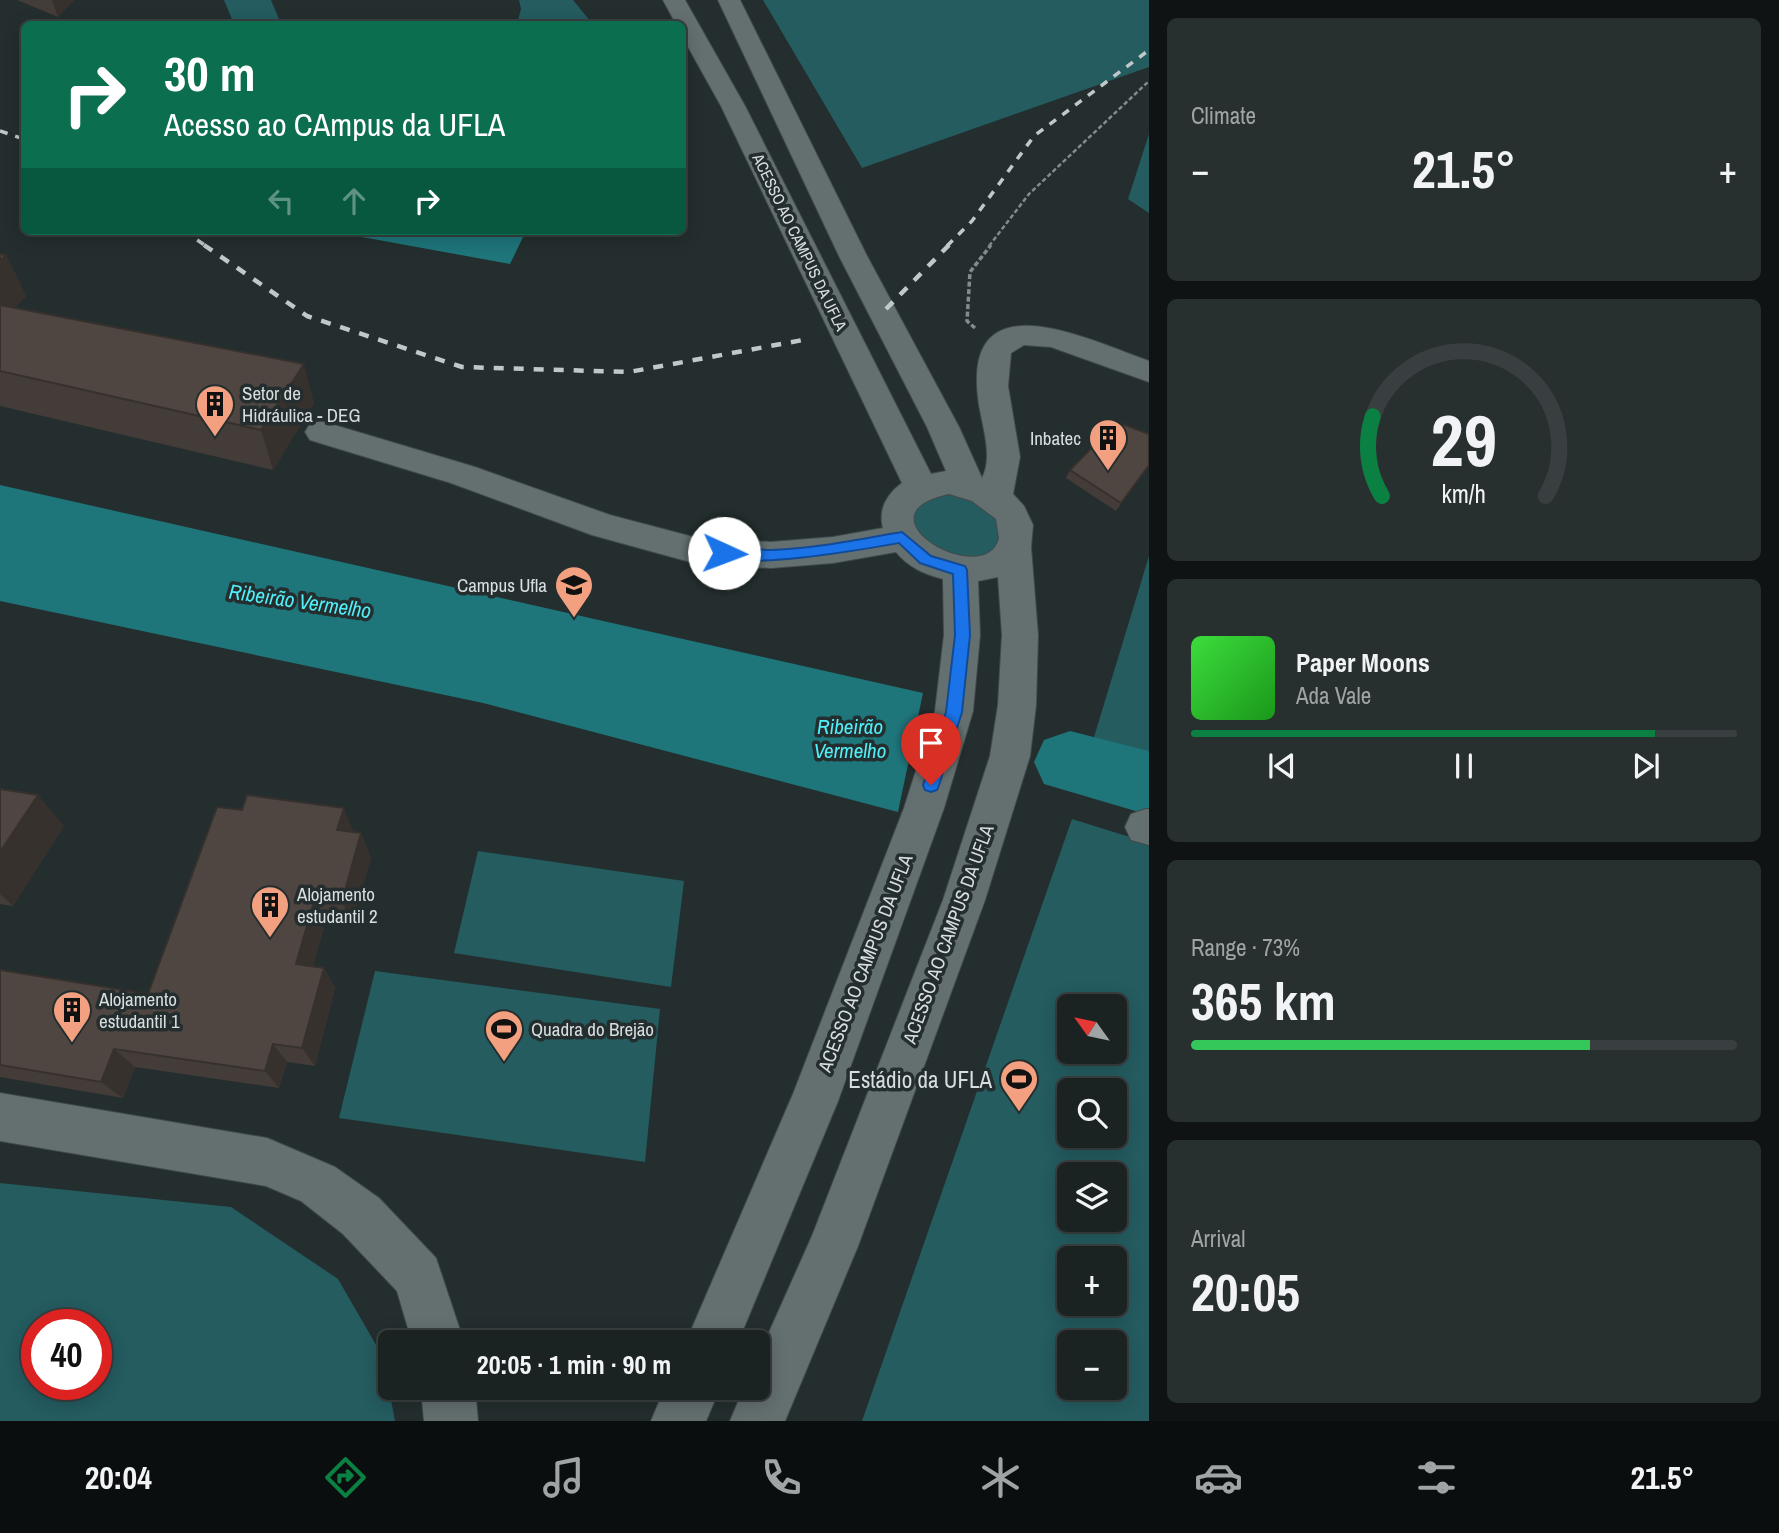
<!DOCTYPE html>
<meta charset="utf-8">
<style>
:root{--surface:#1b2222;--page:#282f2f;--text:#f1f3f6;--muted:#a0a4a5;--line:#393f40;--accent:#0b8043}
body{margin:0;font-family:"Archivo Narrow",sans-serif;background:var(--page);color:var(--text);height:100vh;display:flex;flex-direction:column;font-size:26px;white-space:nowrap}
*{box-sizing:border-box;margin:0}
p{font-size:23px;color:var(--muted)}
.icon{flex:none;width:38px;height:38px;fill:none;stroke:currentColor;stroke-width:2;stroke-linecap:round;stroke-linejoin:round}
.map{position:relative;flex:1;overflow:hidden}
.panel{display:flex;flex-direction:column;gap:18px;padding:18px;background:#0f1313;width:630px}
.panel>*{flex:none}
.top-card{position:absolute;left:21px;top:21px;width:665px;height:214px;border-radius:10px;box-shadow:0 4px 18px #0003,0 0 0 2px var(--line);background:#0b6e4f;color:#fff;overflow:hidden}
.needle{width:46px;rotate:303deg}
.buttons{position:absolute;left:1057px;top:994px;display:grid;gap:14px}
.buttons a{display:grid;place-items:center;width:70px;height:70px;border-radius:10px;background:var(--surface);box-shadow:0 4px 18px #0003,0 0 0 2px var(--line);font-size:35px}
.speed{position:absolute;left:21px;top:1309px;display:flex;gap:14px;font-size:35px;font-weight:700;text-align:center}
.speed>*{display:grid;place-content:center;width:91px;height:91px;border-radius:50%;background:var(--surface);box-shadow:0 4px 18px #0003,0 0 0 2px var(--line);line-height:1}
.speed .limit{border:10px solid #d22;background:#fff;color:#111}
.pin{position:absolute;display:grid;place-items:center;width:60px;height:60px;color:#fff;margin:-72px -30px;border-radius:50% 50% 50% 0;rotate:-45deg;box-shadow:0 0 7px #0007}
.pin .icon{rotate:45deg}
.me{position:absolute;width:77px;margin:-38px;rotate:92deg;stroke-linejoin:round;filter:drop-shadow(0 0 5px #0008)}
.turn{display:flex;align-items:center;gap:24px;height:147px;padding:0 28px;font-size:32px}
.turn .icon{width:91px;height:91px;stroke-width:2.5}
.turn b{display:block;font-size:49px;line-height:60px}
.lanes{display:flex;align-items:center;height:66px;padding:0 28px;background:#0003;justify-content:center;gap:35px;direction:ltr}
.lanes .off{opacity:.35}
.big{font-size:52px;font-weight:700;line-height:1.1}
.panel .tile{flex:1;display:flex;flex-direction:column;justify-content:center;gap:10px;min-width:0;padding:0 24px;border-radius:10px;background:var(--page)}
.panel .dial{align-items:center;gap:0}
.dial svg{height:182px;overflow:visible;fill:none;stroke:var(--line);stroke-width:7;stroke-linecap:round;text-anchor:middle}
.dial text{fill:var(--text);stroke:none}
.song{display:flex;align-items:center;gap:21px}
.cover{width:84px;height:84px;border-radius:10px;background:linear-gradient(135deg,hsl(120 70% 55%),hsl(120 70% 35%))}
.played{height:7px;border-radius:4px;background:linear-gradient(90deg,var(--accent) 85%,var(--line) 85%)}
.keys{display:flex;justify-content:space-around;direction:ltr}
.heat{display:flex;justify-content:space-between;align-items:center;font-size:38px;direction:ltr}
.charge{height:10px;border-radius:5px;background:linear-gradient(90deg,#34c759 73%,var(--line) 0)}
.trip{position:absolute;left:378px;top:1330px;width:392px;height:70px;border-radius:10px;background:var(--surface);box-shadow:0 4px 18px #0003,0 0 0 2px var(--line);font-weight:700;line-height:70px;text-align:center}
.tabs{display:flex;height:112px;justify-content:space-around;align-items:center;background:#0b0e0e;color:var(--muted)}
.tabs .icon{width:49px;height:49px}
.tabs .selected{color:var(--accent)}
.tabs b{font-size:32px;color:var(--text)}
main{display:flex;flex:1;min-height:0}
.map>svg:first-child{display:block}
</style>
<main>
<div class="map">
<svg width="1149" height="1421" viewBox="0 0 1149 1421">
<rect width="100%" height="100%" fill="#242e2e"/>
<path fill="#245c60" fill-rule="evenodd" d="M224,0H271L281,24H234Z
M519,0H573L591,22L578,24H517L521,9Z
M763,0H1149V67L862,168Z
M1149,134V213L1128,199Z
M951,487L1009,525L997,557L960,565L919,549L903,515Z
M1149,556V792L1084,770Z
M1072,819L1149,843V1421H862ZM1069,1006H1115V1052H1069ZM1069,1090H1115V1136H1069ZM1069,1174H1115V1220H1069ZM1069,1258H1115V1304H1069ZM1069,1342H1115V1388H1069Z
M478,851L684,881L671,987L454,953Z
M375,971L660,1009L645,1162L339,1118Z
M0,1183L231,1207L338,1279L383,1357L395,1421H0ZM37,1325H96V1384H37Z"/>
<path fill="#1e757a" d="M329,231H526L510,264Z
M0,485L923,693L898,812L483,703L0,601Z"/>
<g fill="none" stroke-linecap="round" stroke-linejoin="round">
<path fill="#1e757a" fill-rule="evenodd" d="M1070,731L1149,751V815L1044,784L1034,762L1044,740Z"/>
<defs>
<path id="minor" d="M663,0H685L745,106L931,474L946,471L927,427L839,256L718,0H740L867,256L959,427L982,478C993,458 983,428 979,405C959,276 1084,338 1149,361V382L1051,347L1024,345L1011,353L1008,386L1020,457L1013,494L1024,506L1033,525L1031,547L1038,635L1036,705L1030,756L985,900L858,1246L785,1421H730L744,1388H758V1357L812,1236L943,900L990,756L998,705L1002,635L998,577L978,581L980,635L973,711L944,808L838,1101L738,1342H686L793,1094L904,808L935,711L944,635L943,579C924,574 908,567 896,552L833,563L771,568L701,565L592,535L451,483L310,440L305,432L310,424L321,421L475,467L610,515L701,539L771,542L833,537L883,528C878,509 887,494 902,483L721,106L682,36V24H676ZM949,494L972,501L996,519L999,538C986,592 851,515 949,494Z
M1146,809H1149V845L1131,840L1125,827L1131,814Z
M0,1093L267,1138L335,1167L379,1198L436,1258L464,1342H412L397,1291L343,1234L301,1201L266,1186L0,1141Z
M421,1388H475L478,1421H424Z
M665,1388H720L706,1421H651Z"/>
</defs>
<use href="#minor" stroke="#424a4b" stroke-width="2"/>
<path stroke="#838b8b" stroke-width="2.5" stroke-dasharray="4.5 2.5" stroke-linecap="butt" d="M989,246L1029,194L1149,81"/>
<path stroke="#838b8b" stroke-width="3.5" stroke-dasharray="5 2.5" stroke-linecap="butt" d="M975,328L967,321L970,272L991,245"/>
<use href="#minor" fill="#646f70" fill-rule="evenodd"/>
<path stroke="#c1c8c9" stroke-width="3.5" stroke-dasharray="8 8" stroke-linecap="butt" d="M0,131L24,139
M184,231L206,246
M947,246L972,221L1034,136L1149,50"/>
<path stroke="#c1c8c9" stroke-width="4.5" stroke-dasharray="10 10" stroke-linecap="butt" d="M204,245L307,316L462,367L629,372L803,340
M886,309L949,245"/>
</g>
<path fill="#443c39" d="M17,0H74L58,17Z
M0,254L6,255L26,296L14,308L314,403L273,470L0,406Z
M1149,466L1116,511L1066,478L1070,470Z
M0,789L64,826L13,906L0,904Z
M354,832L361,833L371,858L352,924L326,920L313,966L324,968L335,988L315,1066L287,1062L279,1088L135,1067L123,1098L0,1077V970L148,994Z"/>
<path fill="#37312e" d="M52,0H74L58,17Z
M6,255L26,296L0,323V261Z
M304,364L314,403L273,470L261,430Z
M1149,465V466L1116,511L1121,503Z
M38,795L64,826L13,906L0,894V852Z
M344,808L354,833L337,830Z
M361,833L371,858L352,924L342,901Z
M315,898L326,920L308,984L296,964Z
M324,968L335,988L315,1066L302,1048Z
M273,1044L287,1062L279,1088L265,1071Z
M114,1049L135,1067L123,1098L101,1082Z"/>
<path fill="#4f4642" stroke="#37312e" stroke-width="2" d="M0,254L6,255L0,261Z
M0,305L304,364L261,430L0,371Z
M1117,422L1149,434V465L1121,503L1070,470Z
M0,789L38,795L0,852Z
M247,795L344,808L337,830L361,833L342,901L315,898L296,964L324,968L302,1048L273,1044L265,1071L114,1049L101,1082L0,1065V970L148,994L217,807L242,810Z"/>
<path fill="#1a73e8" stroke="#114b97" stroke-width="2" d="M902,532L931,556L965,566L967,570L970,635L962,712L939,785L937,790L931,792L925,790L923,785L946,712L955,635L953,574L920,563L899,543C871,548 732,573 717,553C726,542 756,550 770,550C814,549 859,539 902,532Z"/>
<defs>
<symbol id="building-pin" viewBox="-11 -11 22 30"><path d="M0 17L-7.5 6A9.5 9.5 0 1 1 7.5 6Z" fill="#f2a07f" stroke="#242e2e"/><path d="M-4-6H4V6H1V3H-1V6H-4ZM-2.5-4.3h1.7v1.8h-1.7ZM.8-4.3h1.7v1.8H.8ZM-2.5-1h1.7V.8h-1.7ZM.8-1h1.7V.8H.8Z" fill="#111"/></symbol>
<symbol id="university-pin" viewBox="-11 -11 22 30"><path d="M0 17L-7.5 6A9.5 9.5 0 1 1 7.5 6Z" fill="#f2a07f" stroke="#242e2e"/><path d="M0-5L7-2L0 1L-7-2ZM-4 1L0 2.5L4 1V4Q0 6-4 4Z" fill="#111"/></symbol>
<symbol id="stadium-pin" viewBox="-11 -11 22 30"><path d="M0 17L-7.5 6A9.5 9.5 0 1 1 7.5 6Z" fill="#f2a07f" stroke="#242e2e"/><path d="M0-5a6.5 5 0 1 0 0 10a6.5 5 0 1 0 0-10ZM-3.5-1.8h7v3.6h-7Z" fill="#111"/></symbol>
</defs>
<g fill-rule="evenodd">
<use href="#building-pin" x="193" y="382" width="44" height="60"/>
<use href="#building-pin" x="1086" y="416" width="44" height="60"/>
<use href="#university-pin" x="552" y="563" width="44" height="60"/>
<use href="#building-pin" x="248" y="883" width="44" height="60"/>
<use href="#building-pin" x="50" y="988" width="44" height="60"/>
<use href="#stadium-pin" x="482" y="1007" width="44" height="60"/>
<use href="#stadium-pin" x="997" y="1057" width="44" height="60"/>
</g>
<g text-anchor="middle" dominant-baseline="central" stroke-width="7" stroke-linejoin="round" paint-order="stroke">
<g font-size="16" fill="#d8dedf" stroke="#242e2e">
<text transform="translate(800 242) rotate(64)">ACESSO AO CAMPUS DA UFLA</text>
</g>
<g font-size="19" fill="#d8dedf" stroke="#242e2e" text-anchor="start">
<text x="242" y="393">Setor de<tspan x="242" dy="22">Hidráulica - DEG</tspan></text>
<text x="1081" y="438" text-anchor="end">Inbatec</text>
<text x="547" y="585" text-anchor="end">Campus Ufla</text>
<text x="297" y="894">Alojamento<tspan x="297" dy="22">estudantil 2</tspan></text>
<text x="99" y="999">Alojamento<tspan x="99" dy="22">estudantil 1</tspan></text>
<text x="531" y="1029">Quadra do Brejão</text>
</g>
<g font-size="19" fill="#d8dedf" stroke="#242e2e">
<text transform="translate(948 934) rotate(-70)">ACESSO AO CAMPUS DA UFLA</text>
<text transform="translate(865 963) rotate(-69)">ACESSO AO CAMPUS DA UFLA</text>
</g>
<g font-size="21" font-style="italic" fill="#50eef7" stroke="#242e2e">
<text transform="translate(300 601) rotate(8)">Ribeirão Vermelho</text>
<text x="850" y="726">Ribeirão<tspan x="850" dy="24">Vermelho</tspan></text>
</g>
<g font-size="23" fill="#d8dedf" stroke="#242e2e" text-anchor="end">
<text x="992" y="1079">Estádio da UFLA</text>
</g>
</g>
</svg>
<div class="buttons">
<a><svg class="needle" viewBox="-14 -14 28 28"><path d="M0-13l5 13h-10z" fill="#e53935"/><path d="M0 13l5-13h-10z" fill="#a0a4a5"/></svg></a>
<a><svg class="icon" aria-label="search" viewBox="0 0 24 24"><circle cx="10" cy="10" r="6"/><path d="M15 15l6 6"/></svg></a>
<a><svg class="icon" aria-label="layers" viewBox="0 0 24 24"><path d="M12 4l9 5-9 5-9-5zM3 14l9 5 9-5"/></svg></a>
<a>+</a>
<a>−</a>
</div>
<div class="speed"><div class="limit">40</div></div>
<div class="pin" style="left:931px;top:785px;background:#d93025"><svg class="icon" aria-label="arrive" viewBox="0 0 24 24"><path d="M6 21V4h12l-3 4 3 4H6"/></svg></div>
<svg class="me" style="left:724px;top:553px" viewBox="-20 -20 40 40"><circle r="19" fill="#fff"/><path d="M0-13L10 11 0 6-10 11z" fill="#1a73e8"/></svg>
<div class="trip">20:05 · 1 min · 90 m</div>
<div class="top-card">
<div class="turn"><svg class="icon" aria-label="right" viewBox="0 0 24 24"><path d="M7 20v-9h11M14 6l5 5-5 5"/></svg><div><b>30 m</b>Acesso ao CAmpus da UFLA</div></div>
<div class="lanes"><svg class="icon off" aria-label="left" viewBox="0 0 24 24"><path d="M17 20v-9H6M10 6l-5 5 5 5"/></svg><svg class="icon off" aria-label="ahead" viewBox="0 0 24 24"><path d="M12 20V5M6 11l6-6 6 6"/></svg><svg class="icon" aria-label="right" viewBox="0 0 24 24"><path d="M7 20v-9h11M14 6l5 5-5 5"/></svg></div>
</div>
</div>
<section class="panel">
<div class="tile"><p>Climate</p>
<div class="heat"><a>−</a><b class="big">21.5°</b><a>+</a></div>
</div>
<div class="tile dial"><svg viewBox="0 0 100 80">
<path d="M14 69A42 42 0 1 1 86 69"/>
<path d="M14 69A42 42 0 0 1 10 34" stroke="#0b8043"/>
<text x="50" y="56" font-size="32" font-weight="700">29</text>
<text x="50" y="72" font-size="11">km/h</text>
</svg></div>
<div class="tile">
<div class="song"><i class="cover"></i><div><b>Paper Moons</b><p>Ada Vale</p></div></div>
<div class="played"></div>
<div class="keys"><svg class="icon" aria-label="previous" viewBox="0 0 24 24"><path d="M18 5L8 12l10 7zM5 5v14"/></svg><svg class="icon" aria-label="pause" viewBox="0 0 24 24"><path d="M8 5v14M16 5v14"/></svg><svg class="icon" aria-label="next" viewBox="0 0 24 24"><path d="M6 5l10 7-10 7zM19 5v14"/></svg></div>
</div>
<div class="tile"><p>Range · 73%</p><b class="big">365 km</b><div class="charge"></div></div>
<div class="tile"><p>Arrival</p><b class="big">20:05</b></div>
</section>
</main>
<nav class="tabs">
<b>20:04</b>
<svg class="icon selected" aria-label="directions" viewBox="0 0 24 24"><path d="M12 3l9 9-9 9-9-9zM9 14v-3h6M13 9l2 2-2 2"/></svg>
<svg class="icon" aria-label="music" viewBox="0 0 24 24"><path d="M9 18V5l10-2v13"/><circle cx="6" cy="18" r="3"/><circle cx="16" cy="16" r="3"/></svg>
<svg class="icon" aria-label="phone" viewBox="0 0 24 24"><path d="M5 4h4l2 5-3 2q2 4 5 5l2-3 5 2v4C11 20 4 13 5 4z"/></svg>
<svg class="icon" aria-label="climate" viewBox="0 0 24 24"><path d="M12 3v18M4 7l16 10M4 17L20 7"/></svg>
<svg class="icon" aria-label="car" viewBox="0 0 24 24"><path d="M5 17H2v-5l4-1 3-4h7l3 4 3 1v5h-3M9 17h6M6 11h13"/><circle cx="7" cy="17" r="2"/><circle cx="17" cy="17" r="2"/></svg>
<svg class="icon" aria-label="filters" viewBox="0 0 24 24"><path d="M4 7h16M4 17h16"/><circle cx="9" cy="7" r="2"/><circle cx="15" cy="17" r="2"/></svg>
<b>21.5°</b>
</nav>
